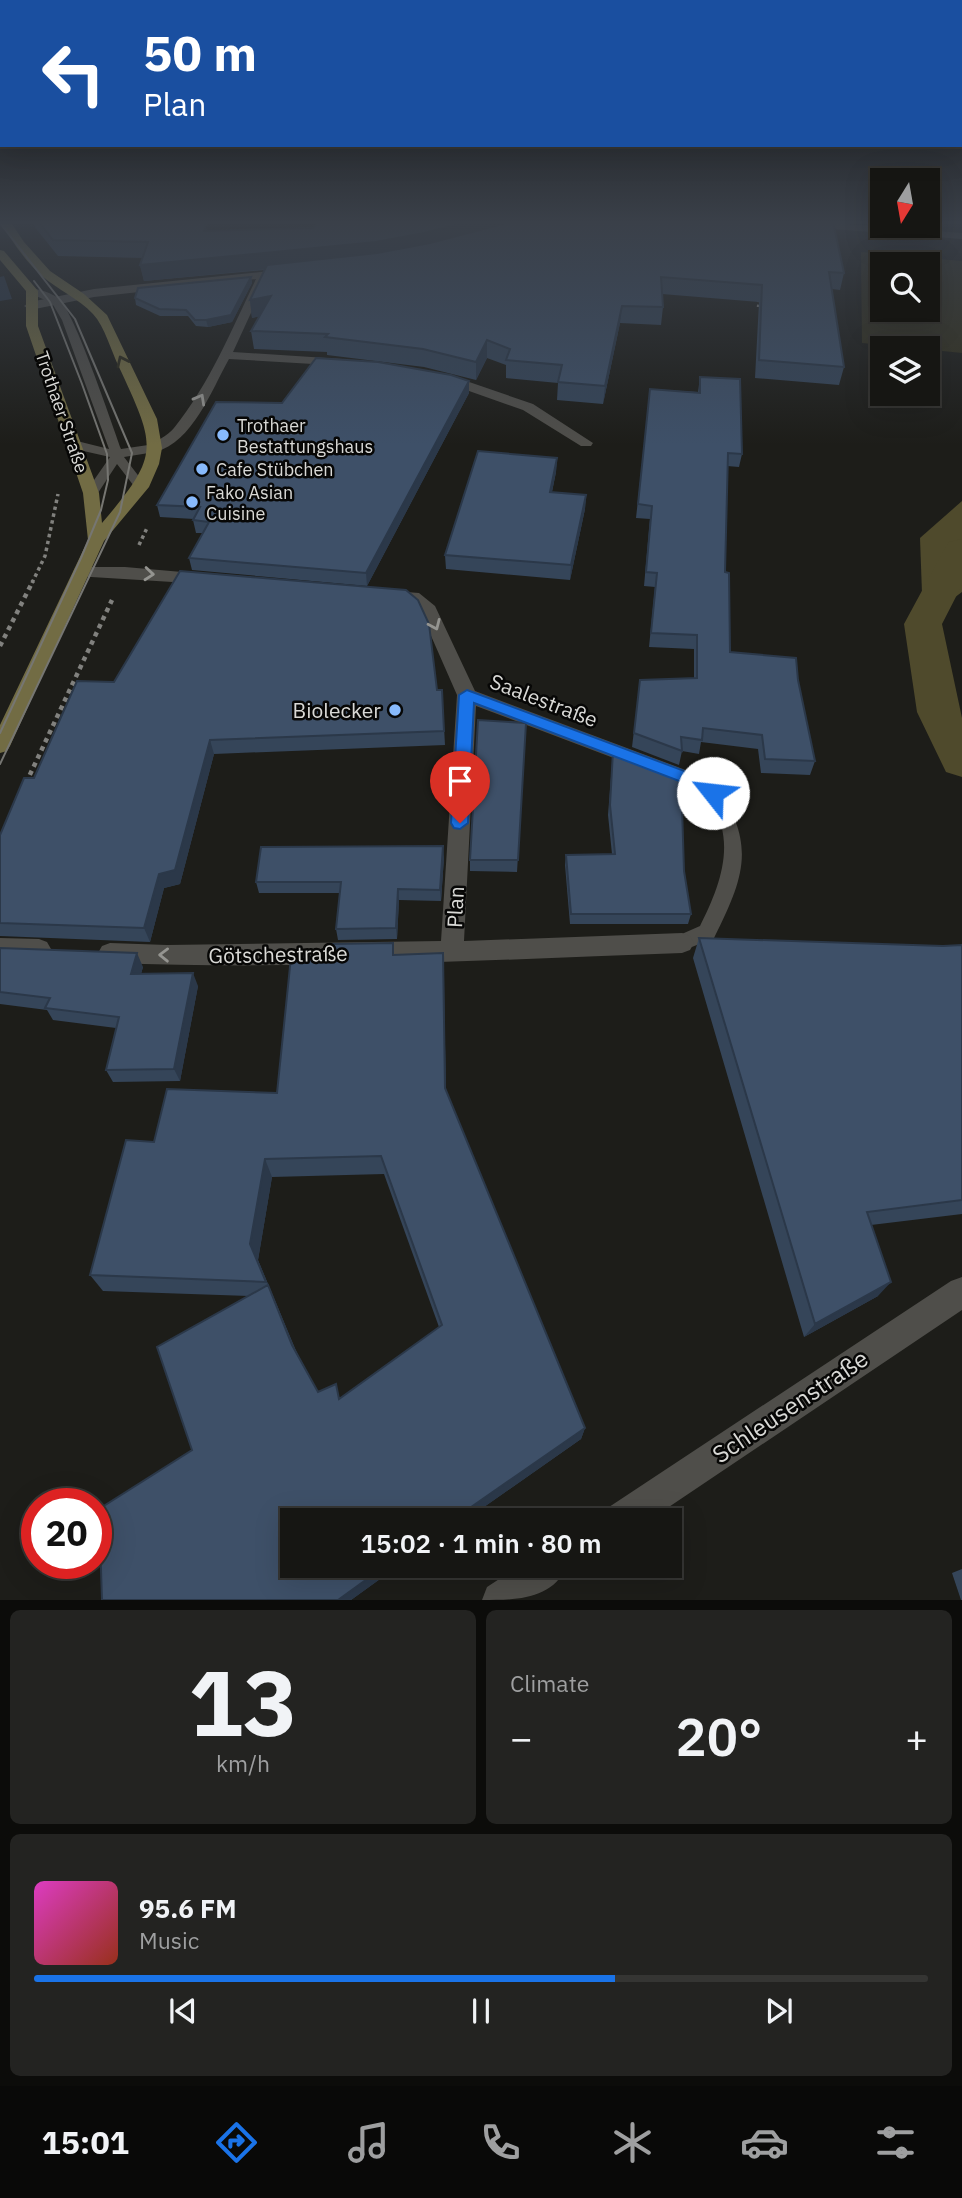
<!DOCTYPE html>
<meta charset="utf-8">
<style>
:root{--surface:#161613;--page:#232321;--text:#f1f3f6;--muted:#9e9fa0;--line:#353533;--accent:#1a73e8}
body{margin:0;font-family:"IBM Plex Sans",sans-serif;background:var(--page);color:var(--text);height:100vh;display:flex;flex-direction:column;font-size:26px;white-space:nowrap}
*{box-sizing:border-box;margin:0}
p{font-size:23px;color:var(--muted)}
.icon{flex:none;width:38px;height:38px;fill:none;stroke:currentColor;stroke-width:2;stroke-linecap:round;stroke-linejoin:round}
.map{position:relative;height:1600px;overflow:hidden}
.sheet{display:flex;flex-direction:column;gap:10px;padding:10px;background:#0c0c0a;flex:1}
.sheet>*{flex:none}
.hud{position:absolute;left:0px;top:0px;width:962px;height:147px;box-shadow:0 7px 28px #0002,0 0 0 2px var(--line);background:#1a4fa0;color:#fff;overflow:hidden}
.needle{width:46px;rotate:191deg}
.controls{position:absolute;left:870px;top:168px;display:grid;gap:14px}
.controls a{display:grid;place-items:center;width:70px;height:70px;border-radius:0px;background:var(--surface);box-shadow:0 7px 28px #0002,0 0 0 2px var(--line);font-size:35px}
.speed{position:absolute;left:21px;top:1488px;display:flex;gap:14px;font-size:35px;font-weight:700;text-align:center}
.speed>*{display:grid;place-content:center;width:91px;height:91px;border-radius:50%;background:var(--surface);box-shadow:0 7px 28px #0002,0 0 0 2px var(--line);line-height:1}
.speed .limit{border:10px solid #d22;background:#fff;color:#111}
.pin{position:absolute;display:grid;place-items:center;width:60px;height:60px;color:#fff;margin:-72px -30px;border-radius:50% 50% 50% 0;rotate:-45deg;box-shadow:0 0 7px #0007}
.pin .icon{rotate:45deg}
.me{position:absolute;width:77px;margin:-38px;rotate:299deg;stroke-linejoin:round;filter:drop-shadow(0 0 5px #0008)}
.turn{display:flex;align-items:center;gap:24px;height:147px;padding:0 28px;font-size:32px}
.turn .icon{width:91px;height:91px;stroke-width:2.5}
.turn b{display:block;font-size:49px;line-height:60px}
.big{font-size:52px;font-weight:600;line-height:1.1}
.sheet .widget{flex:1;display:flex;flex-direction:column;justify-content:center;gap:10px;min-width:0;padding:0 24px;border-radius:10px;background:var(--page)}
.sheet .dial{align-items:center;gap:0}
.dial b{font-size:91px;line-height:1}
.song{display:flex;align-items:center;gap:21px}
.cover{width:84px;height:84px;border-radius:10px;background:linear-gradient(135deg,hsl(310 70% 55%),hsl(10 70% 35%))}
.played{height:7px;border-radius:4px;background:linear-gradient(90deg,var(--accent) 65%,var(--line) 65%)}
.keys{display:flex;justify-content:space-around;direction:ltr}
.heat{display:flex;justify-content:space-between;align-items:center;font-size:38px;direction:ltr}
.sheet .tiles{flex:1;display:grid;gap:10px;grid-template-columns:1fr 1fr}
.widget:last-child{grid-column:span 2}
.trip{position:absolute;left:280px;top:1508px;width:402px;height:70px;border-radius:0px;background:var(--surface);box-shadow:0 7px 28px #0002,0 0 0 2px var(--line);font-weight:600;line-height:70px;text-align:center}
.tab-bar{display:flex;height:112px;justify-content:space-around;align-items:center;background:#090908;color:var(--muted)}
.tab-bar .icon{width:49px;height:49px}
.tab-bar .selected{color:var(--accent)}
.tab-bar b{font-size:32px;color:var(--text)}
.map>svg:first-child{display:block}
</style>
<div class="map">
<svg width="962" height="1600" viewBox="0 0 962 1600">
<rect width="100%" height="100%" fill="#1d1d19"/>
<path fill="#34311d" fill-rule="evenodd" d="M861,252L962,261V353L862,343ZM882,264H928V310H882Z"/>
<path fill="#4f4a2c" d="M962,501V592L923,621L920,538Z"/>
<g fill="none" stroke-linecap="round" stroke-linejoin="round">
<path fill="#4f4a2c" fill-rule="evenodd" d="M962,539V585L942,624L962,718V777L946,772L917,712L904,624L944,550L949,542Z"/>
<path stroke="#81817e" stroke-width="2.5" stroke-dasharray="2.5 2.5" stroke-linecap="butt" d="M758,307L759,297"/>
<path stroke="#81817e" stroke-width="3.5" stroke-dasharray="3.5 3.5" stroke-linecap="butt" d="M139,545L147,528
M32,583L45,556L58,494"/>
<path stroke="#81817e" stroke-width="4.5" stroke-dasharray="4.5 4.5" stroke-linecap="butt" d="M0,646L33,581
M26,783L112,600"/>
<path fill="#4f4e4a" fill-rule="evenodd" d="M29,289C37,288 52,293 59,299C74,311 112,424 121,449L155,444L161,448L155,452L124,457L147,487L145,490H137L117,464L96,496L91,497L85,493L110,457L79,450L67,444L73,440L109,449L62,320L52,303L29,293Z
M708,780L714,782C756,843 746,874 714,938L682,951L675,949L672,943L675,937L700,926C715,896 731,859 721,825C717,811 707,799 699,786L702,782Z"/>
<path fill="#4f4e4a" fill-rule="evenodd" d="M764,221H806L962,233V239L769,224Z
M290,269L296,272L294,274L267,278L233,352L342,359L347,360V366L229,359C211,391 193,442 155,452L148,448C155,440 167,437 174,428C209,385 232,329 256,279L94,297L30,310L24,306L30,302L94,289Z
M443,373L533,404L593,443L591,446H581L523,410L438,380L436,377Z
M81,567H125L205,574L213,579L205,584L75,576L73,572L75,568Z
M394,591L419,593L435,606L475,691L715,781L718,786L715,791L708,794L701,791L476,706L464,941L682,933L690,936L694,943L690,950L682,953C492,960 300,970 110,963L102,960L98,953L102,946L110,943L167,945L441,941L457,695L421,613L408,602L388,600L385,596L388,592Z
M0,938L39,939L47,942L51,949L47,956L39,959L0,958Z
M962,1277V1310L648,1521H601L606,1509L951,1281Z
M519,1566H567C552,1600 516,1600 482,1600L487,1587Z"/>
<path fill="#726c44" fill-rule="evenodd" d="M0,221H10L24,242L50,271L84,294L107,315L157,419L162,448L159,464L149,487L104,541L10,746L7,751L0,753V725L88,540L83,493L26,326V291L0,260V250L4,251L38,291V326L99,493L102,523C161,454 156,447 119,367C111,351 105,327 93,314C78,298 58,290 42,276C25,261 11,240 0,221Z"/>
<path stroke="#767672" stroke-width="2" d="M0,223L75,319L132,453L120,512L0,764
M0,733L81,558L101,510L108,480L107,454L82,384L50,302L34,281"/>
</g>
<path fill="#354559" fill-rule="evenodd" d="M30,221H202V222L208,231L844,273L840,290L832,289L844,367L839,385L755,378L759,302L662,294L663,307L661,325L620,323L603,404L557,400L558,383L506,378V365L487,358L476,380L424,367L327,355V352L254,349L251,331L260,316L252,318L250,300L265,270L144,281L140,265L143,258L58,256Z
M251,277L252,283L232,322L208,327L196,326L188,316H160L136,305L135,298Z
M700,377L742,454L739,467L727,466L725,572L730,652L798,680L815,761L810,775L761,773L758,749L701,742L699,754L682,751L679,765L632,747L640,680L694,678V649L649,647L655,587L644,586L650,519L636,518L650,389L698,392Z
M469,381V393L367,586L192,570L189,558L203,533H196L193,520L194,519L160,517L157,505L282,403Z
M557,458L556,472L552,492L586,495L585,509L570,580L446,569L445,555Z
M437,690H442L445,745L214,754L180,884L164,888L150,942L0,936V835L34,778Z
M526,723L517,872L470,871V860Z
M613,751L684,871L691,914L688,924H570L565,865L566,855L612,854L608,815Z
M444,857L441,901L399,900L397,939L338,940L336,929L340,893H259L256,882Z
M699,938L943,946L962,945V1214L871,1225L878,1296L804,1337L693,958Z
M393,943L394,955L443,953L446,1090L585,1428L581,1439L464,1521H292V1566H398L351,1600H102L192,1450L249,1296L103,1291L90,1275L154,1142L277,1093L330,956ZM384,1174L439,1327L341,1398L318,1392L297,1353L258,1260L272,1177Z
M0,948L143,967L141,974L198,986L180,1081L113,1082L106,1070L116,1028L53,1020L47,1010L0,1004Z
M962,1569V1600H961L952,1573Z"/>
<path fill="#2b3849" d="M471,221H529L378,258L144,281L140,265Z
M4,276L12,299L0,301V277Z
M251,277L252,283L232,322L208,327L206,320Z
M271,296L274,313L252,318L250,300Z
M622,306L620,323L603,404L605,386Z
M487,340V358L476,380V362Z
M469,381V393L367,586L366,573Z
M557,458L556,472L549,506L550,492Z
M586,495L585,509L570,580L571,565Z
M210,740L214,754L180,884L164,888L150,942L144,928L159,874Z
M443,846L444,857L441,901L440,890Z
M398,889L399,900L397,939L396,928Z
M137,953L143,967L137,987L131,974Z
M443,953L444,975L446,1108L445,1088Z
M193,973L198,986L180,1081L174,1069Z
M265,1159L272,1177L258,1260L273,1297L250,1244Z
M891,1282L878,1296L804,1337L815,1324Z
M268,1285L275,1301L299,1359L292,1345Z
M585,1428L581,1439L464,1521H451Z
M385,1566H398L351,1600H338Z"/>
<path fill="#3e5068" stroke="#2b3849" stroke-width="2" d="M38,221H195V222H206L204,231L313,228L319,221H471L424,233L376,242L140,265L148,242L53,240Z
M514,221H805L833,222L844,273L829,272L844,367L759,360L762,285L661,277L663,307L622,306L605,386L558,382L562,365L506,360L510,349L487,340L476,362L423,349L325,337L328,334L251,331L271,296L250,300L267,265L377,253L430,243Z
M251,277L231,315L206,320H195L186,310L159,309L135,298L138,288Z
M316,358L378,362L451,375L469,381L366,573L189,558L209,522L193,520L200,507L157,505L216,402L282,403Z
M700,377L740,379L742,454L728,453L725,572L729,573L730,652L796,658L798,680L815,761L765,759L762,735L703,728L702,740L681,737L682,751L634,733L640,680L697,678V635L651,633L657,573L646,572L652,506L638,504L650,389L700,393Z
M478,451L557,458L550,492L586,495L571,565L445,555Z
M180,571L406,590L418,600L429,624L437,690H442L444,731L210,740L175,870L159,874L144,928L0,923V835L24,778H34L77,681L114,682Z
M478,720L526,723L518,860H470Z
M613,751L681,775L684,871L691,914H571L566,855L615,854L610,805Z
M443,846L440,890L398,889L396,928L336,929L341,882H256L261,847Z
M699,938L943,946L962,945V1200L867,1212L891,1282L815,1324Z
M393,943V955L443,953L445,1088L585,1428L451,1521H292V1566H385L338,1600H102L99,1509L192,1450L157,1347L268,1285L292,1345L318,1392L336,1384L339,1399L442,1325L381,1156L265,1159L250,1244L266,1282L90,1275L126,1140L154,1142L167,1089L277,1093L291,957L330,956L332,944Z
M0,948L137,953L131,974L193,973L174,1069L106,1070L119,1017L45,1008L50,998L0,992Z"/>
<defs><path id="oneway-chevron" d="M-2-3.5L2.5 0L-2 3.5" fill="none" stroke-width="1.6" stroke-linecap="round" stroke-linejoin="round" transform="scale(1.75)"/></defs>
<use stroke="#2c2a1c" href="#oneway-chevron" transform="translate(122 361) rotate(-115)"/>
<g stroke="#949490">
<use href="#oneway-chevron" transform="translate(200 399) rotate(-61)"/>
<use href="#oneway-chevron" transform="translate(149 574) rotate(5)"/>
<use href="#oneway-chevron" transform="translate(435 625) rotate(66)"/>
<use href="#oneway-chevron" transform="translate(164 955) rotate(-179)"/>
</g>
<linearGradient id="sky" x2="0" y2="1"><stop stop-color="#10100e"/><stop offset="0.5" stop-color="#3a4049"/><stop offset="1" stop-color="#3a4049" stop-opacity="0"/></linearGradient>
<rect width="962" height="445" fill="url(#sky)"/>
<path fill="#1a73e8" stroke="#114b97" stroke-width="2" d="M467,690L714,782L721,793L719,797H707L703,790L474,703L468,823L460,829L454,828L451,823L459,695Z"/>
<g fill="#88bafc" stroke="#070706" stroke-width="2.5">
<circle cx="223" cy="435" r="7"/>
<circle cx="202" cy="469" r="7"/>
<circle cx="192" cy="502" r="7"/>
<circle cx="395" cy="710" r="7"/>
</g>
<g text-anchor="middle" dominant-baseline="central" stroke-width="5" stroke-linejoin="round" paint-order="stroke">
<g font-size="18" fill="#d9d9d6" stroke="#070706">
<text transform="translate(62 412) rotate(71)">Trothaer Straße</text>
</g>
<g font-size="18" fill="#d9d9d6" stroke="#070706" text-anchor="start">
<text x="237" y="425">Trothaer<tspan x="237" dy="21">Bestattungshaus</tspan></text>
<text x="216" y="469">Cafe Stübchen</text>
<text x="206" y="492">Fako Asian<tspan x="206" dy="21">Cuisine</tspan></text>
</g>
<g font-size="21" fill="#d9d9d6" stroke="#070706">
<text transform="translate(544 700) rotate(21)">Saalestraße</text>
<text transform="translate(455 907) rotate(-87)">Plan</text>
<text transform="translate(278 954) rotate(-1)">Götschestraße</text>
</g>
<g font-size="21" fill="#d9d9d6" stroke="#070706" text-anchor="end">
<text x="381" y="710">Biolecker</text>
</g>
<g font-size="24" fill="#d9d9d6" stroke="#070706">
<text transform="translate(790 1406) rotate(-34)">Schleusenstraße</text>
</g>
</g>
</svg>
<div class="controls">
<a><svg class="needle" viewBox="-14 -14 28 28"><path d="M0-13l5 13h-10z" fill="#e53935"/><path d="M0 13l5-13h-10z" fill="#9e9fa0"/></svg></a>
<a><svg class="icon" aria-label="search" viewBox="0 0 24 24"><circle cx="10" cy="10" r="6"/><path d="M15 15l6 6"/></svg></a>
<a><svg class="icon" aria-label="layers" viewBox="0 0 24 24"><path d="M12 4l9 5-9 5-9-5zM3 14l9 5 9-5"/></svg></a>
</div>
<div class="speed"><div class="limit">20</div></div>
<div class="pin" style="left:460px;top:823px;background:#d93025"><svg class="icon" aria-label="arrive" viewBox="0 0 24 24"><path d="M6 21V4h12l-3 4 3 4H6"/></svg></div>
<svg class="me" style="left:713px;top:793px" viewBox="-20 -20 40 40"><circle r="19" fill="#fff"/><path d="M0-13L10 11 0 6-10 11z" fill="#1a73e8"/></svg>
<div class="trip">15:02 · 1 min · 80 m</div>
<div class="hud">
<div class="turn"><svg class="icon" aria-label="left" viewBox="0 0 24 24"><path d="M17 20v-9H6M10 6l-5 5 5 5"/></svg><div><b>50 m</b>Plan</div></div>
</div>
</div>
<section class="sheet">
<div class="tiles">
<div class="widget dial"><b>13</b><p>km/h</p></div>
<div class="widget"><p>Climate</p>
<div class="heat"><a>−</a><b class="big">20°</b><a>+</a></div>
</div>
<div class="widget">
<div class="song"><i class="cover"></i><div><b>95.6 FM</b><p>Music</p></div></div>
<div class="played"></div>
<div class="keys"><svg class="icon" aria-label="previous" viewBox="0 0 24 24"><path d="M18 5L8 12l10 7zM5 5v14"/></svg><svg class="icon" aria-label="pause" viewBox="0 0 24 24"><path d="M8 5v14M16 5v14"/></svg><svg class="icon" aria-label="next" viewBox="0 0 24 24"><path d="M6 5l10 7-10 7zM19 5v14"/></svg></div>
</div>
</div>
</section>
<nav class="tab-bar">
<b>15:01</b>
<svg class="icon selected" aria-label="directions" viewBox="0 0 24 24"><path d="M12 3l9 9-9 9-9-9zM9 14v-3h6M13 9l2 2-2 2"/></svg>
<svg class="icon" aria-label="music" viewBox="0 0 24 24"><path d="M9 18V5l10-2v13"/><circle cx="6" cy="18" r="3"/><circle cx="16" cy="16" r="3"/></svg>
<svg class="icon" aria-label="phone" viewBox="0 0 24 24"><path d="M5 4h4l2 5-3 2q2 4 5 5l2-3 5 2v4C11 20 4 13 5 4z"/></svg>
<svg class="icon" aria-label="climate" viewBox="0 0 24 24"><path d="M12 3v18M4 7l16 10M4 17L20 7"/></svg>
<svg class="icon" aria-label="car" viewBox="0 0 24 24"><path d="M5 17H2v-5l4-1 3-4h7l3 4 3 1v5h-3M9 17h6M6 11h13"/><circle cx="7" cy="17" r="2"/><circle cx="17" cy="17" r="2"/></svg>
<svg class="icon" aria-label="filters" viewBox="0 0 24 24"><path d="M4 7h16M4 17h16"/><circle cx="9" cy="7" r="2"/><circle cx="15" cy="17" r="2"/></svg>
</nav>
